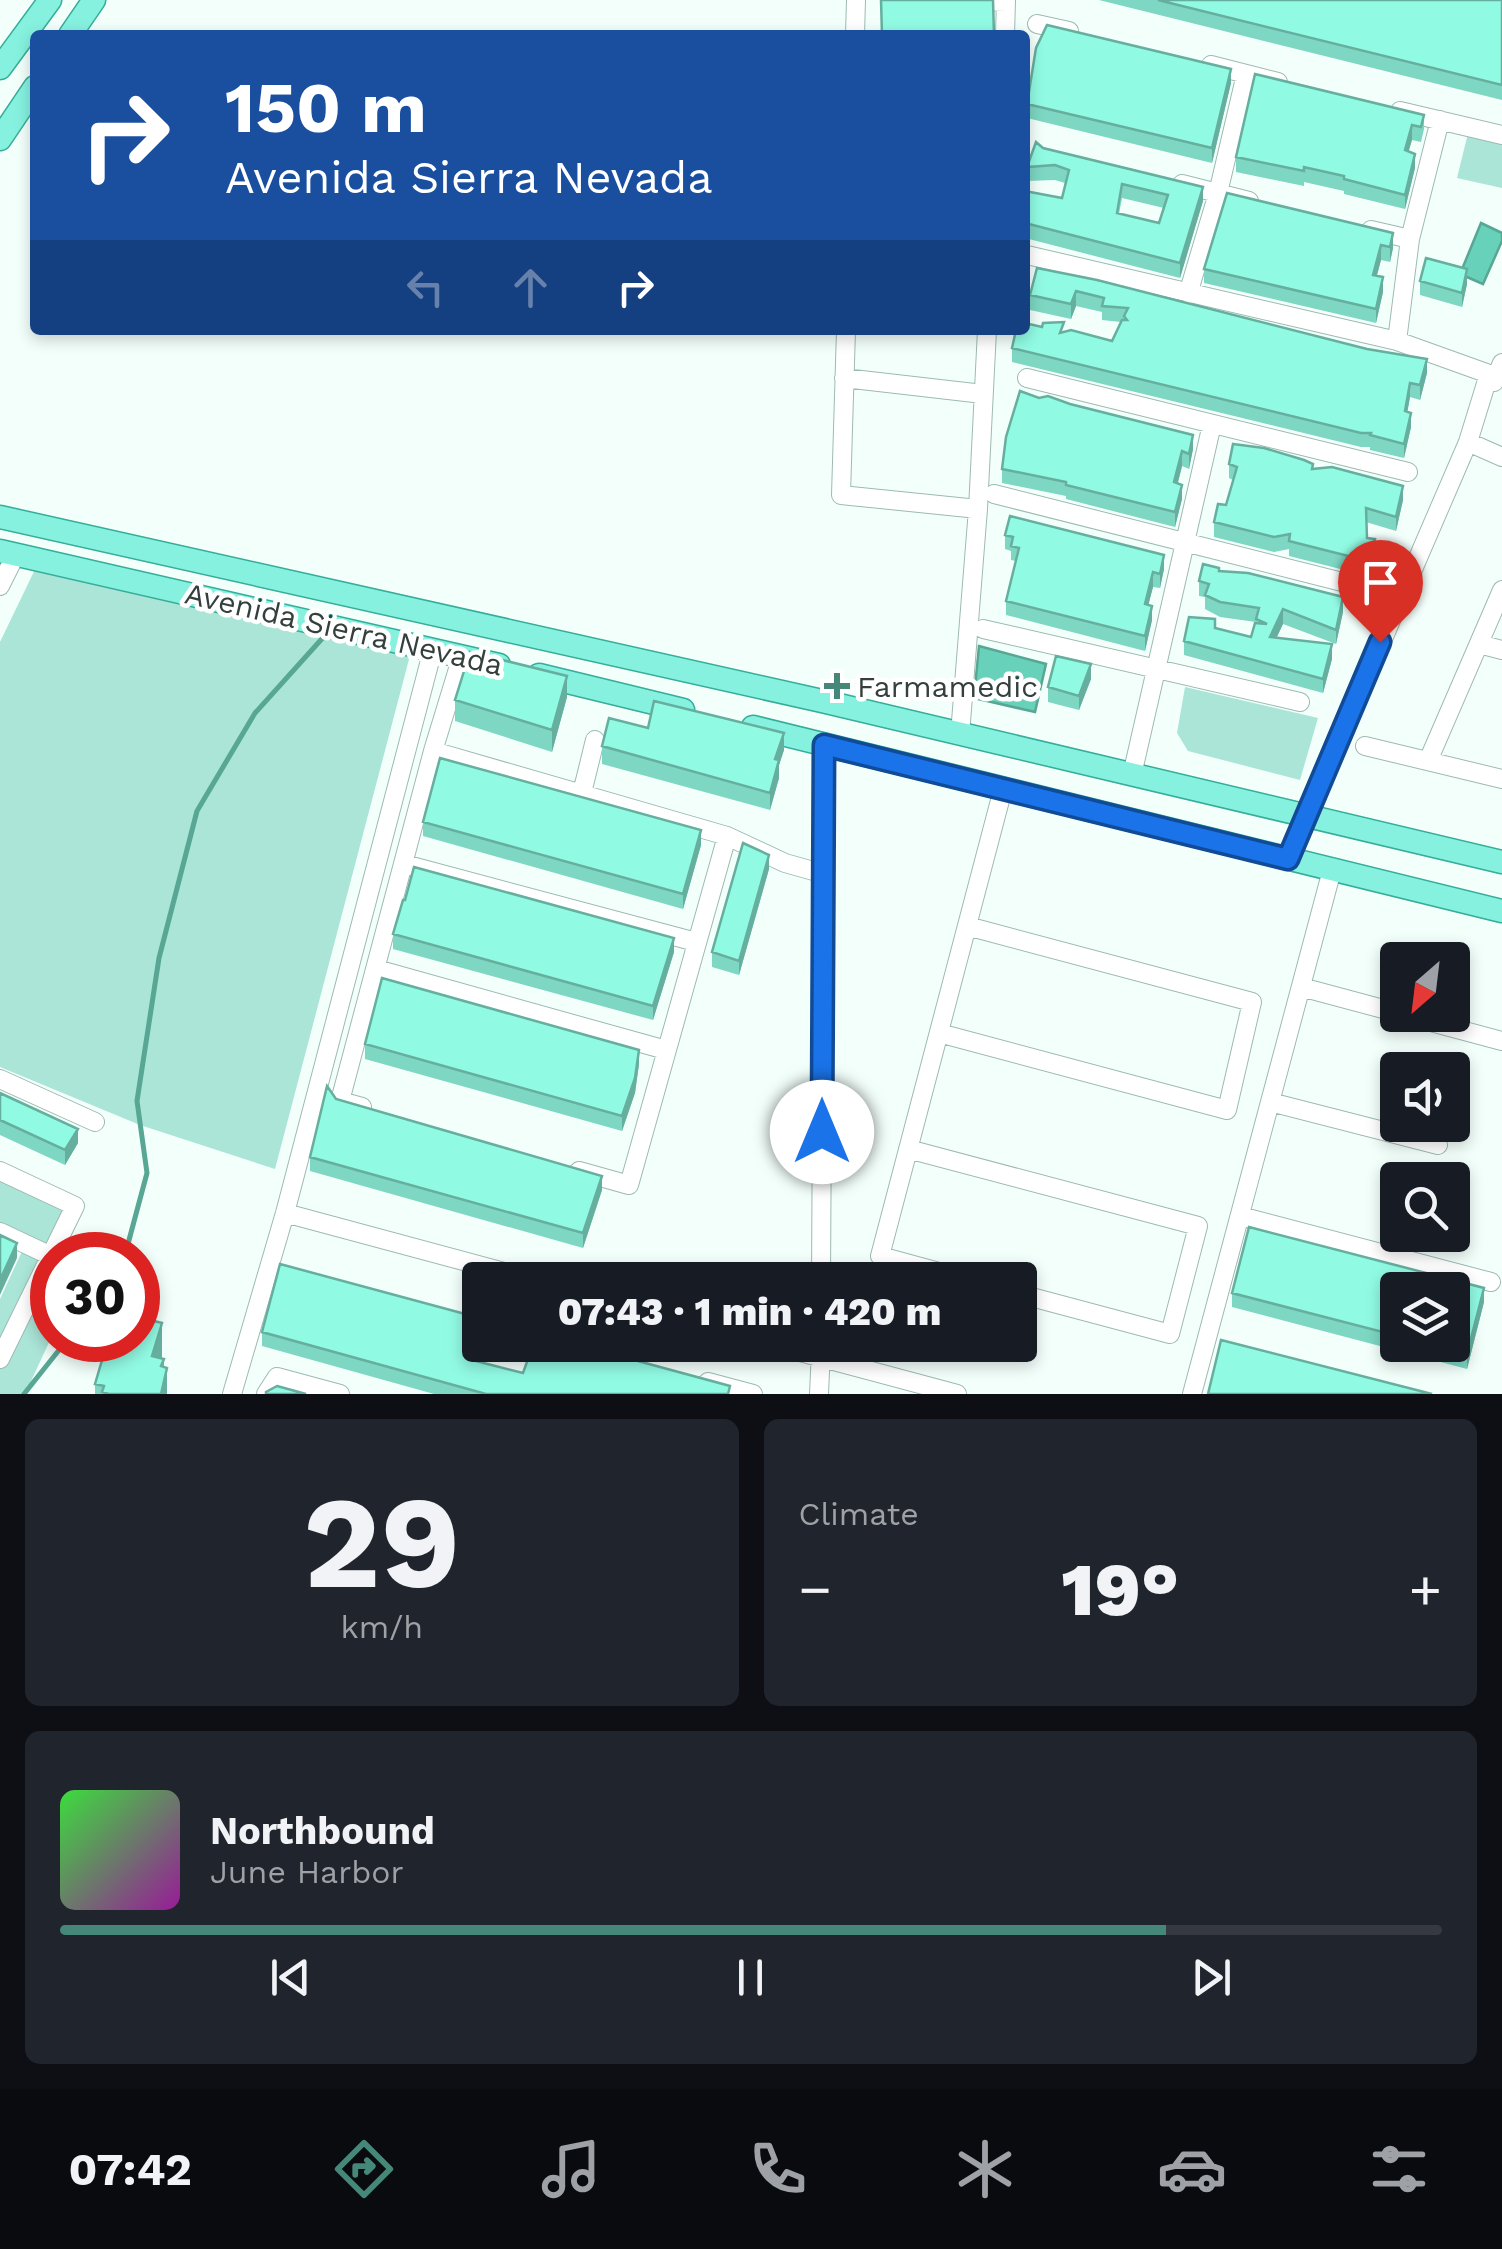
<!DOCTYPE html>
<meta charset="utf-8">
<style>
:root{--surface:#171b24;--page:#20242c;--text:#f1f3f6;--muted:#9ea1a6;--line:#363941;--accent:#458779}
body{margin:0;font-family:"Work Sans",sans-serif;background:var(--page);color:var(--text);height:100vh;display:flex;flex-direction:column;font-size:38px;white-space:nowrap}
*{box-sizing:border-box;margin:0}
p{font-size:32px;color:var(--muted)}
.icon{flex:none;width:55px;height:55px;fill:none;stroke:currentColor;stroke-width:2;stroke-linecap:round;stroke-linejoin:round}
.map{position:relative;height:1394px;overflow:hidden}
.drawer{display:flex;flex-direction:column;gap:25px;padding:25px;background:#0d0f14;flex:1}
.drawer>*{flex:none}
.banner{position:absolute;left:30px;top:30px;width:1000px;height:305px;border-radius:10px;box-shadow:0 5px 15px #0003;background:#1a4fa0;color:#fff;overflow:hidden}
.needle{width:65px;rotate:208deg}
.controls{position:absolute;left:1380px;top:942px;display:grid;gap:20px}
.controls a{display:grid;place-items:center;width:90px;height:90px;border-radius:10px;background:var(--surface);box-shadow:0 5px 15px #0003;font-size:50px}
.speed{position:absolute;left:30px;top:1232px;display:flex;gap:20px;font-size:50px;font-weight:700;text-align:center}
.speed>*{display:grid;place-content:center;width:130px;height:130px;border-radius:50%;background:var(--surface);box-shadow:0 5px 15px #0003;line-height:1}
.speed .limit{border:15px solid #d22;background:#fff;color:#111}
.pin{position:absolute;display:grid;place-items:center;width:85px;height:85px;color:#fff;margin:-102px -42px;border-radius:50% 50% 50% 0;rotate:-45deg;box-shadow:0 0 10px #0007}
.pin .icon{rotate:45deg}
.me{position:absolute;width:110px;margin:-55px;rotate:0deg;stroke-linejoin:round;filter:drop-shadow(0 0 8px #0008)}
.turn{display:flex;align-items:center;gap:35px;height:210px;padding:0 30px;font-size:45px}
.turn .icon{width:130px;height:130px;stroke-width:2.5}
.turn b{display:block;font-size:70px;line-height:85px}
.lanes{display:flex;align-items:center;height:95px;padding:0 30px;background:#0003;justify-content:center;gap:50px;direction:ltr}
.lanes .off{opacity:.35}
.big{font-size:75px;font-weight:800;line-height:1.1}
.drawer .tile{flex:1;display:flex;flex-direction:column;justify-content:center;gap:15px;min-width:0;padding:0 35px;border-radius:15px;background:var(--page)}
.drawer .dial{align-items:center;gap:0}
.dial b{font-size:130px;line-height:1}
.song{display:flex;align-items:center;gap:30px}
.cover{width:120px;height:120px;border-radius:15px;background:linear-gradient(135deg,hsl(120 70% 55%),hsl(300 70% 35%))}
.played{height:10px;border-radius:5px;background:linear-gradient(90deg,var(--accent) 80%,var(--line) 80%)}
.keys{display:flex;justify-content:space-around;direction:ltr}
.heat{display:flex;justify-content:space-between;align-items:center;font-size:55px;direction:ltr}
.drawer .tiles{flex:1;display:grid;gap:25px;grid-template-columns:1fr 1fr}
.tile:last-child{grid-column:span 2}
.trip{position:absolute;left:462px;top:1262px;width:575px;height:100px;border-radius:10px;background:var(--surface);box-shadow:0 5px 15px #0003;font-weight:800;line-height:100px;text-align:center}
.tab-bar{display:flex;height:160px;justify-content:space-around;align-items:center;background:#090b0e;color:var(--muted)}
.tab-bar .icon{width:70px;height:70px}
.tab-bar .current{color:var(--accent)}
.tab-bar b{font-size:45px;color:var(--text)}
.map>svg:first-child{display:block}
</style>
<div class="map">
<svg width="1502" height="1394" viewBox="0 0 1502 1394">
<rect width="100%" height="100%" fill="#f3fffb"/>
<path fill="#aae5d7" d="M1469,129L1502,137V188L1457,178Z
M40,559L413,644L275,1169L140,1125L0,1067V642Z
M1185,687L1318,718L1300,780L1188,751L1177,733Z
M0,1176L69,1207L48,1249L0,1225Z
M24,1247L52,1264V1336L25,1394H0V1299Z"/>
<path fill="#67d1ba" stroke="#58a694" stroke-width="2.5" d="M1481,223L1502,233V241L1483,284L1460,274Z
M979,646L1046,664L1035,712L974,698Z"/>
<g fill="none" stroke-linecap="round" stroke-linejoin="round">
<path stroke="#58a694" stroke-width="5" d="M125,1255L147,1173L137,1101L159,958L197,811L255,713L328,632
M24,1394L67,1340"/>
<defs>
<path id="minor" d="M955,0L1006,2
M1037,24L1069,31
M855,35L856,0
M1005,35L1006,0
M1211,65L1278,82
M1400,111L1502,135
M1182,184L1249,201
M1371,230L1410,239
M1027,255L1397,341L1489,374
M1188,294L1218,193L1246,74
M846,330L841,495L978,509
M1397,341L1410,239L1440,120
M844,378L983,394
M1027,378L1408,472
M1468,442L1502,457
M994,494L1354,585
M0,586L16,554
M983,629L1300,702
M1479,644L1502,650
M960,734L978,509L987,330
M1365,746L1502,779
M433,751L727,836L785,863L824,874
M1428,761L1502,590
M1132,775L1212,424
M582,793L595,740
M1288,859L1468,442L1489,374L1494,382L1502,363
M404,864L696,942
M376,969L666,1050
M1301,987L1398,1013
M1405,1015L1502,1041
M939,1033L1227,1110L1252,1002L967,926
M0,1079L95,1122
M1270,1102L1438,1145
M362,1107L340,1101L433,751L462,656
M908,1149L1198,1226L1170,1334L1020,1294
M0,1171L75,1206L0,1359
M579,1171L629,1185L727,836
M285,1213L534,1280
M1240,1216L1491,1282
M0,1232L51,1256
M821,1280L824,745
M968,1280L880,1256L1003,789
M774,1345L957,1394
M708,1382L753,1394
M232,1394L285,1213L433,649
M266,1394L277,1377L340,1394
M819,1394L821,1350
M1192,1394L1332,870"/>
<path id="major" d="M70,35L94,0
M0,68L50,0
M0,139L35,87
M0,517L822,701L1502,862
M0,551L499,665
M539,675L683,710
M753,727L1502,911"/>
</defs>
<use href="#minor" stroke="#9dbab2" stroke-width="20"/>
<use href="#major" stroke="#35ad99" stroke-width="25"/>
<use href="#minor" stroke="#fff" stroke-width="18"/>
<use href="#major" stroke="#86f1df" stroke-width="22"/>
</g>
<path fill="#7dd7c3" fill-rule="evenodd" d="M1099,0H1502V100Z
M1231,83L1212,163L1027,118V104Z
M1424,115V129L1421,142L1412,140L1408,151L1415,168L1405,209L1344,194V191L1304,182V186L1236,172V157Z
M1043,148L1203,201L1180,278L1025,238V191L1062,198L1065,183L1055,180L1027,181V167ZM1122,198L1164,208L1159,223L1119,214Z
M1227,193L1393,248L1390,262L1381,260L1377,276L1383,292L1376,323L1204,283V269Z
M1037,268L1427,373L1420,400L1410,397L1407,412L1411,427L1404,458L1370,450V447H1361L1012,362V348L1064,332L1112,341L1121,322L1102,320V312L1076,306L1071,319L1030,310V295Z
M1420,281L1467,284L1462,307L1420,295Z
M1039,398L1193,449L1189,469L1182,466L1178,483L1182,499L1175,527L1066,499V496L1002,483V469Z
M1229,464L1313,469L1403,500L1396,531L1366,522L1367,538L1375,553L1368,576L1289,556V549L1274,552L1214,537V522L1226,505L1233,480L1229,478Z
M1005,535L1164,569L1160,588L1153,587L1148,605L1152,620L1145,651L1006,615V601L1016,561L1011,560V551L1005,549Z
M1219,571L1343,612L1336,644L1283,624L1276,638L1332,659L1323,693L1184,655V641L1215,628L1251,637L1256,622L1220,617L1205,609V597L1199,596V581Z
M1091,679L1079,710L1048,702V687Z
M567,697L552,752L455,721V700Z
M648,728L784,750L779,765V778L770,810L602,764V746Z
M423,822L701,845L683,909L423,836Z
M769,869L739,975L712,967V952Z
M405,900L674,952L653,1020L393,949V934Z
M365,1044L639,1064L635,1093L622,1131L365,1059Z
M0,1093L78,1143L65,1165L0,1135Z
M336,1099L602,1190L583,1248L310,1171V1157Z
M1249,1227L1484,1288V1302L1467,1369L1232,1307V1293ZM1398,1290H1452V1345H1398Z
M151,1320L162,1359L167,1394H95V1384L103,1356V1340H138Z
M262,1332L480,1362L523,1373L730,1394H434L262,1346Z"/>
<path fill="#66af9f" d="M1231,69V83L1212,163V148Z
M1412,125V140L1405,164V150Z
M1415,154V168L1405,209V195Z
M1203,187V201L1180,278V263Z
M1393,233V248L1390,262V247Z
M1381,245V260L1373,289V275Z
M1467,269V284L1462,307V293Z
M1383,277V292L1376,323V309Z
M1076,291V306L1071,319V304Z
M1427,359V373L1420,400V385Z
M1410,383V397L1405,426V411Z
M1411,413V427L1404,458V444Z
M1193,435V449L1189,469V454Z
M1182,451V466L1174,497V482Z
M1182,485V499L1175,527V512Z
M1403,486V500L1396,531V517Z
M1375,539V553L1368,576V561Z
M1164,555V569L1160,588V574Z
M1153,572V587L1145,618V604Z
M1343,597V612L1336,644V630Z
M1152,606V620L1145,651V636Z
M1283,609V624L1270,652V637Z
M1332,644V659L1323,693V679Z
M1091,664V679L1079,710V696Z
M567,676V697L552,752V730Z
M784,733V750L779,765V778L770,810V793L775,759Z
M701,830V845L683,909V894Z
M769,855V869L739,975V961Z
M674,938V952L653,1020V1006Z
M639,1050V1064L635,1093L622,1131V1116Z
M78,1129V1143L65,1165V1150Z
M602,1176V1190L583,1248V1233Z
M17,1243V1258L0,1295V1280Z
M1484,1288V1302L1467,1369V1354Z
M162,1323V1364L164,1359V1383L167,1368V1394H161L152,1356Z
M480,1345H484L476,1375V1361Z"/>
<path fill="#91fae3" stroke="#66af9f" stroke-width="2.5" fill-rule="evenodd" d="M881,0H993L994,35H882Z
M1158,0H1502V85Z
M1047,25L1231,69L1212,148L1027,104L1036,48Z
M1255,74L1424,115L1421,127L1412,125L1405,150L1415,154L1405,195L1344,179V176L1304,167V171L1236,157Z
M1036,142L1043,148L1203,187L1180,263L1025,223V191L1062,198L1069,170L1055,165L1027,167ZM1122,184L1168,195L1159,223L1117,213Z
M1227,193L1393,233L1390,247L1381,245L1373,275L1383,277L1376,309L1204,269Z
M1426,258L1467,269L1462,293L1420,281Z
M1037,268L1097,280L1367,349L1427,359L1420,385L1410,383L1405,411L1411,413L1404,444L1370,435L1371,433H1361L1012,348L1016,330H1025V323L1042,327L1043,323L1064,322L1060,333L1071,330L1112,341L1122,320H1127L1124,316L1128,308L1102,306L1104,298L1076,291L1071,304L1030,295Z
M1020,391L1039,398L1048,396L1070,404L1193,435L1189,454L1182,451L1174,482L1182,485L1175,512L1066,485V482L1002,469L1006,437Z
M1233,444L1264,448L1304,460L1313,464L1312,469L1332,467L1403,486L1396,517L1366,508L1367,538L1375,539L1368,561L1289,541L1290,534L1274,537L1214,522L1218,504L1226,505L1237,467L1229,464Z
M1010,516L1164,555L1160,574L1153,572L1145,604L1152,606L1145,636L1006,601L1019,548L1011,546L1013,537L1005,535Z
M1203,564L1219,568V571L1248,573L1343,597L1336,630L1283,609L1270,637L1332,644L1323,679L1184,641L1189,617L1215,619V628L1251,637L1255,623L1267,624L1256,619L1259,608L1220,602L1205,595L1209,584L1199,581Z
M470,652L567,676L552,730L455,700Z
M1056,656L1091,664L1079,696L1048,687Z
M654,701L784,733L775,759L779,760L770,793L602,746L609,718L648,728Z
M440,758L701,830L683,894L423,822Z
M743,843L769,855L739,961L712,952Z
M414,867L674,938L653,1006L393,934L403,900H405Z
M382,978L639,1050L635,1078L622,1116L365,1044Z
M327,1086L336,1099L602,1176L583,1233L310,1157Z
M0,1093L78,1129L65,1150L0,1120Z
M1249,1227L1484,1288L1467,1354L1432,1345H1452V1290H1398V1336L1232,1293Z
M0,1235L17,1243L0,1280Z
M280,1264L480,1318V1345L476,1361L523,1373L533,1345H579L730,1386L728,1394H486L262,1332Z
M138,1310L151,1314L150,1320L162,1323L152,1356L164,1359L161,1366L167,1368L161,1394H109L102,1392L104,1386L95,1384L108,1340H138Z
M1221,1340L1432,1394H1208Z
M277,1386L306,1394H266V1392Z"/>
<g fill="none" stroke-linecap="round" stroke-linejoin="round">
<defs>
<path id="route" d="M822,1132L824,745L1288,859L1380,642"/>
</defs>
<use href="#route" stroke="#114b97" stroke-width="25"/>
<use href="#route" stroke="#1a73e8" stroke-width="18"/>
</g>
<path fill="#458779" stroke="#fff" stroke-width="4" d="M832 671h10v10h10v10h-10v10h-10v-10h-10v-10h10z"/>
<g text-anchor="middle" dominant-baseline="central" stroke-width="9" stroke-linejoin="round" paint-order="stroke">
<g font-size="30" fill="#34403d" stroke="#fff">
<text transform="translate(344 629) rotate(13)">Avenida Sierra Nevada</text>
</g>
<g font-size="30" fill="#34403d" stroke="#fff" text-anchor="start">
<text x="857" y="686">Farmamedic</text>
</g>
</g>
</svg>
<div class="controls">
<a><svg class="needle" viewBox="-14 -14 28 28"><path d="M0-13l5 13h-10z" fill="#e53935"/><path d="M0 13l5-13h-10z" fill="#9ea1a6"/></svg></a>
<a><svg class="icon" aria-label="sound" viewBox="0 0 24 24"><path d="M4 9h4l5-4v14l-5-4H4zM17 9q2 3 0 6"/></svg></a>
<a><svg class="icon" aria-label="search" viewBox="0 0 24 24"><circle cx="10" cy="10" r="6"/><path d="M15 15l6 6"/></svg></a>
<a><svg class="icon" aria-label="layers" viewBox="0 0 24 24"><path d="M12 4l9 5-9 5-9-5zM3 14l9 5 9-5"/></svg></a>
</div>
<div class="speed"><div class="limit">30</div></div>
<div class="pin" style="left:1380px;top:642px;background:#d93025"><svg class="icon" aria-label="arrive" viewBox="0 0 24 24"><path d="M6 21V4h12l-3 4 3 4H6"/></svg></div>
<svg class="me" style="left:822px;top:1132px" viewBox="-20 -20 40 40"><circle r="19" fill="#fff"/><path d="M0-13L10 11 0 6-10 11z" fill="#1a73e8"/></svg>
<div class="trip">07:43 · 1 min · 420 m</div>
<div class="banner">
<div class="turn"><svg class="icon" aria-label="right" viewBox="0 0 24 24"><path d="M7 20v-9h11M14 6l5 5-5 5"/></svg><div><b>150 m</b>Avenida Sierra Nevada</div></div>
<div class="lanes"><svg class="icon off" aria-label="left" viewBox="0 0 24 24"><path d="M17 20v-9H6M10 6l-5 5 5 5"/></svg><svg class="icon off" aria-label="ahead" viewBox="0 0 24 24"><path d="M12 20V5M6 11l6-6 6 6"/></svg><svg class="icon" aria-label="right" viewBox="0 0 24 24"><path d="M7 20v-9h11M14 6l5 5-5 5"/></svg></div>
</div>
</div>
<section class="drawer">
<div class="tiles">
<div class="tile dial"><b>29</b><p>km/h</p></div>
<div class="tile"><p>Climate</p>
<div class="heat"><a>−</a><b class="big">19°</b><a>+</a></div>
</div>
<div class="tile">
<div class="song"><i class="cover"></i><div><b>Northbound</b><p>June Harbor</p></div></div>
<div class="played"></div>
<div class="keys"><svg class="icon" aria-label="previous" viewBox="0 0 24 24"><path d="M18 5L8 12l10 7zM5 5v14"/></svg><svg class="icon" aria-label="pause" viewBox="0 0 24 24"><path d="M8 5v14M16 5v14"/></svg><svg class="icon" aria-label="next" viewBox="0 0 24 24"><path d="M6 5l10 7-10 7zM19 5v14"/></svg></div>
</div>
</div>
</section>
<nav class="tab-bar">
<b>07:42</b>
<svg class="icon current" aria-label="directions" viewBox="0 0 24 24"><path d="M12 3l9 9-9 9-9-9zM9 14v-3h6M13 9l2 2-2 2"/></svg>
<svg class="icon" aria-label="music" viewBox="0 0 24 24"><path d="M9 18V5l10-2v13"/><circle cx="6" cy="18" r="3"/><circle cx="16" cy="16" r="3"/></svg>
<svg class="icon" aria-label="phone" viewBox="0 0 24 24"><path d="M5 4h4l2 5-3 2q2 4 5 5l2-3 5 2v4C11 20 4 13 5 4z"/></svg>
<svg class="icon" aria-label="climate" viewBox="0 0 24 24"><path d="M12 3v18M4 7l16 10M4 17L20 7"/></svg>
<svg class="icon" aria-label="car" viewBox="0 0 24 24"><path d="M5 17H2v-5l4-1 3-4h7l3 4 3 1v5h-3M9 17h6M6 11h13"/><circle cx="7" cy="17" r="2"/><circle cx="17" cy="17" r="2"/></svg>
<svg class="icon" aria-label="filters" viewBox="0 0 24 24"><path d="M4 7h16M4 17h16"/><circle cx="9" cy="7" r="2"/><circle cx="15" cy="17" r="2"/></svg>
</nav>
